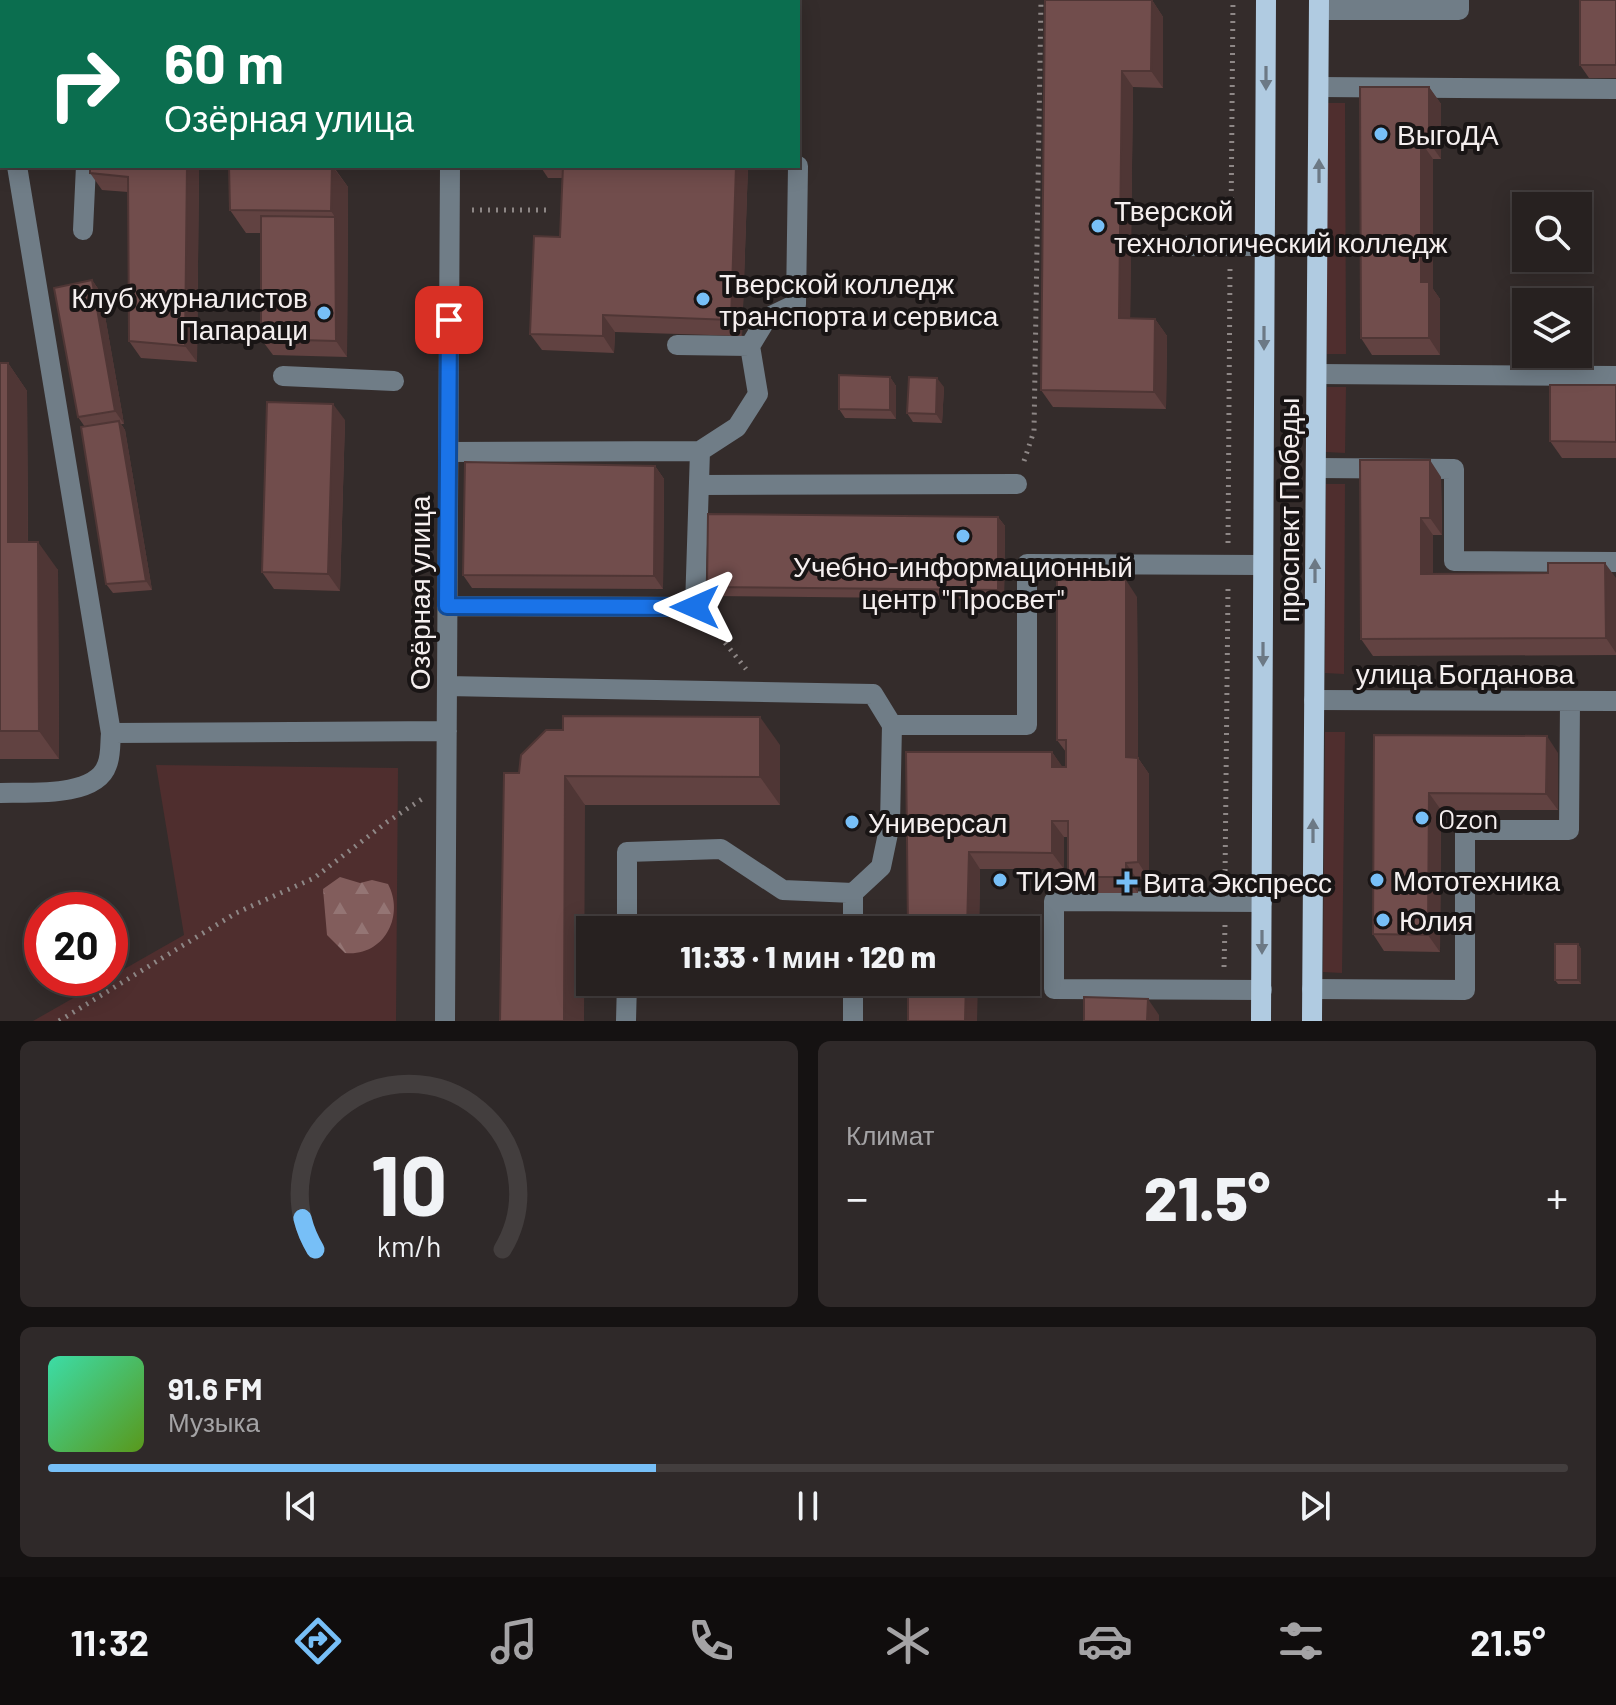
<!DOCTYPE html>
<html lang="ru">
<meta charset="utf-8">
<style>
:root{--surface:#272120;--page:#2f2929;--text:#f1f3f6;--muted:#a4a3a5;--line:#433e3e;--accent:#77bff7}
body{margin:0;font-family:Barlow,sans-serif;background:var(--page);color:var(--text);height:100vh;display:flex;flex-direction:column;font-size:30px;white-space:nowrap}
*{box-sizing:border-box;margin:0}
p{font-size:26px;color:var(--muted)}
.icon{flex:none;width:44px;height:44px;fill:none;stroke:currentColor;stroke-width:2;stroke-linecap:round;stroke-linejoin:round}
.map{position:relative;height:1021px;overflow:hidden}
.sheet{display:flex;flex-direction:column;gap:20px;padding:20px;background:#151212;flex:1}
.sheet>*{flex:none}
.hud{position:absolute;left:0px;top:0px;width:800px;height:168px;box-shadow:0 4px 20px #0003,0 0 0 2px var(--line);background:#0b6e4f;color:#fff;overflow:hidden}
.buttons{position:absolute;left:1512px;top:192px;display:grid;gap:16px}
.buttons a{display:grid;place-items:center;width:80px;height:80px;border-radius:0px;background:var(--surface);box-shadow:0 4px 20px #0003,0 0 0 2px var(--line);font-size:40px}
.speed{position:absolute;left:24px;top:892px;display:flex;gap:16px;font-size:40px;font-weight:700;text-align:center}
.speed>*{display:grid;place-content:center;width:104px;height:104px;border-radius:50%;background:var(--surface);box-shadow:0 4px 20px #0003,0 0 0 2px var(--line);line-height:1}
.speed .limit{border:12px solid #d22;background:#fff;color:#111}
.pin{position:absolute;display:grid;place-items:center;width:68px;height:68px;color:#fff;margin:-34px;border-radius:16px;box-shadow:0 4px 12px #0006}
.me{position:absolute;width:88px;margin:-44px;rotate:270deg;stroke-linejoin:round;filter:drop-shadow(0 0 6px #0008)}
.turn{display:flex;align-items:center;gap:28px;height:168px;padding:0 32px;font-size:36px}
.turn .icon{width:104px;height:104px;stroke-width:2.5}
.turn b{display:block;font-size:56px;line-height:68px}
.big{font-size:60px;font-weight:800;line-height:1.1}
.sheet .card{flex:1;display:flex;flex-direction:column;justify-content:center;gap:12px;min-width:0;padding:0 28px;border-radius:12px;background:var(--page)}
.sheet .dial{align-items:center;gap:0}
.dial svg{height:208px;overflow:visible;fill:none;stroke:var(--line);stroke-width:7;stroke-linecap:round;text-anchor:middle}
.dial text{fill:var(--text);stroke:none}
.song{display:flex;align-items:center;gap:24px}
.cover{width:96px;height:96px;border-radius:12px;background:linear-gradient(135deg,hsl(160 70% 55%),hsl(90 70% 35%))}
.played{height:8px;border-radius:4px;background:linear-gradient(90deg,var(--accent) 40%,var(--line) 40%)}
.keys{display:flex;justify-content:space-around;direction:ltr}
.heat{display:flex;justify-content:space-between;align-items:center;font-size:44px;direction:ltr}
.sheet .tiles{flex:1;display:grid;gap:20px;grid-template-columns:1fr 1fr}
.card:last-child{grid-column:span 2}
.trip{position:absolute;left:576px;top:916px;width:464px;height:80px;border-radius:0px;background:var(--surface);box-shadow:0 4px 20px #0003,0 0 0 2px var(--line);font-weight:800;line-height:80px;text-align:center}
.dock{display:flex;height:128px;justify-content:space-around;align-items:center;background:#100d0d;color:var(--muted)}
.dock .icon{width:56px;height:56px}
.dock .active{color:var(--accent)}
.dock b{font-size:36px;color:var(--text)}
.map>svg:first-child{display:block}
</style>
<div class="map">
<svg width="1616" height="1021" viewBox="0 0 1616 1021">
<defs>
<pattern id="forest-firs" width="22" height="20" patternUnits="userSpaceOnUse" patternTransform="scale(2)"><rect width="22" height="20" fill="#825d5c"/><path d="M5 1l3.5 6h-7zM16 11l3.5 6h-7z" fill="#947574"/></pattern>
</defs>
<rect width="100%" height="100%" fill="#342c2b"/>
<path fill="#4f2e2e" d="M1327,103H1345L1346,354H1327Z
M1327,387H1346L1345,453L1326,452Z
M1326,484H1345L1344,674L1325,673Z
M1325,732H1345L1342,973L1323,972Z
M156,765L398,768L396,1021H33L184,935Z"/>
<path fill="url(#forest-firs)" d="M340,877L360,883L372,880L388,884C405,916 384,957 345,953L327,935L323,889Z"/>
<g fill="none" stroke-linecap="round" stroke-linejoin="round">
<path stroke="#8e8786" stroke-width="5" stroke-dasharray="2 6" stroke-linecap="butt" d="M472,210H548
M1231,223L1233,0
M1024,461L1034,431L1041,0
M1228,543L1230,269
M710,624L746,669
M1225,879L1228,589
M1224,967L1225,925
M59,1021L236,913L314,878L387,822L422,799"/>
<path stroke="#707d87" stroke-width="20" d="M57,0V2
M450,2V0
M763,2V0
M1319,10H1459V0
M0,64L2,76
M1319,87L1616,89
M83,230L86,166
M1144,246H1265
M677,345L750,346
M1317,374L1616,376
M283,376L394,381
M700,451L737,427L758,394L750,346L767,318L796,304L798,166
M1316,468L1454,469V561L1616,562
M700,485L1017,484
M447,606L695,607L700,451L448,452
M447,686L873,694L892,725L890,824L881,867L853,893L783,890L721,849L627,852V930
M1314,700L1616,701
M892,725H1027V564L1263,565
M111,733L447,731
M0,793C28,792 96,798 107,765C111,756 110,743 111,733L17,166
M853,893V930
M853,982V1021
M1312,989L1465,990V830H1569L1570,701
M1262,990L1054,989V901L1262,902
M445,1021L450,166
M626,1021L627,982"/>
<path stroke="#b0cbe1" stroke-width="20" d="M1261,1021L1266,0
M1312,1021L1319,0"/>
</g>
<path fill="#614241" d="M212,0H349V2H213Z
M1045,0H1152L1163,17V88L1133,87L1130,318L1155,319L1167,336L1166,409L1053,407L1041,390Z
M1616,0V78H1589L1580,65Z
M1429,87L1441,104V159H1433V289L1440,299V355H1372L1361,338Z
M199,166L197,362L141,358L129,341L128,192L102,190L90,173Z
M229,166H333L348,187L347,357L273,355L261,339V233H246L230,210Z
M540,166H748L742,336L615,332L614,353L542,350L530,334L560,237L562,178H548Z
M92,280L101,293L124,424H121L125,430L152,590L113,593L106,584L85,427L78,417Z
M0,363H8L27,391L28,542L58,570L59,759H0Z
M890,377L896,386V419L845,418L839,409Z
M1616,385V458H1562L1550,441Z
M944,387L942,423L913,422L907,413Z
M345,420L340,591L274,589L262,572Z
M655,466L664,479L663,589L472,588L463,575Z
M1441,477L1442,535H1433V574L1616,578V655L1373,656L1361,639Z
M998,517L1005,526L1004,599L713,596L707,587Z
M1137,597L1138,758L1149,774V879H1137L1138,893H1080L1068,877V837H1064V869H980L979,930L906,752H1052L1062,767H1066V752L1057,740Z
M1374,735L1558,753V810H1441L1440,952L1384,951L1373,934Z
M780,745V805H585L519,773Z
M1578,944L1581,949V984H1558L1555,980Z"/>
<path fill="#4f3635" d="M1152,0L1163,17V88L1151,71Z
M1122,71L1133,87L1130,335L1119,318Z
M1429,87L1441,104V159L1429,142Z
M1421,142L1433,159V289L1440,299V355L1429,338L1421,282Z
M187,166H199L197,362L185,346Z
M332,166L348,187L347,357L336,341L335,217L331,211Z
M736,166H748L742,336L731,320Z
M92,280L101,293L124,424L115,411Z
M603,315L615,332L614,353L603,336Z
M1155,319L1167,336L1166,409L1154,392Z
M8,363L27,391L28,570L8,542Z
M890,377L896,386V419L890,410Z
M937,378L944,387L942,423L936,414Z
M333,404L345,420L340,591L328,574Z
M119,421L125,430L152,590L146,581Z
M1430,460L1441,477L1442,535L1430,518Z
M655,466L664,479L663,589L654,576Z
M998,517L1005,526L1004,599L998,590Z
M1421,518L1433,535V590L1421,574Z
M38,542L58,570L59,759L39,731Z
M1605,563L1616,578V653L1606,638Z
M1126,580L1137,597L1138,758L1149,774V879L1138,862L1126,757Z
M760,717L780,745V805L760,777Z
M1547,736L1558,753V810L1546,794Z
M1052,752L1064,769L1052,767Z
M565,776L585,805L584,1021H564Z
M1429,793L1441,810L1440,952L1428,935Z
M1052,821L1064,837V869L1052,853Z
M969,852L980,869L979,930H967Z
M1126,863L1137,879L1138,893L1126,877Z
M1578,944L1581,949V984L1578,980Z
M966,982H978L977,1021H965Z
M1148,999L1159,1015V1021H1147Z"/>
<path fill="#714d4c" stroke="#4f3635" stroke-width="2" d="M92,0H163V2H92Z
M1045,0H1152L1151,71H1122L1119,318L1155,319L1154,392L1041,390Z
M1580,0H1616V65H1580Z
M1360,87H1429V142H1421V282H1429V338H1361Z
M90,166H187L185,346L129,341L128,177L90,173Z
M229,166H332L331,211L230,210Z
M563,166H736L731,320L603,315V336L530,334L534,236L560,237Z
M261,216L335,217L336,341L261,339Z
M92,280L115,411L78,417L54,288Z
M0,363H8V542H38L39,731H0Z
M839,375L890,377V410L839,409Z
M909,377L937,378L936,414L907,413Z
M1550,385H1616V442L1550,441Z
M267,402L333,404L328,574L262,572Z
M119,421L146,581L106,584L81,427Z
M1360,460H1430V518H1421V574L1548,573V563H1605L1606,638L1361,639Z
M465,462L655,466L654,576L463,575Z
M708,514L998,517V590L707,587Z
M1057,580H1126V757L1138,758V862L1126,863V877H1068V821H1052V853L969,852L967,930H908L906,752H1052V767H1066V740H1057Z
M563,716L760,717V777L565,776L564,1021H500L504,773H519L521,755L546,730H563Z
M1374,735L1547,736L1546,794L1429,793L1428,935L1373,934Z
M1555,944H1578V980H1555Z
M908,982H966L965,1021H908Z
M1084,997L1148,999L1147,1021H1084Z"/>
<defs><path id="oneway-solid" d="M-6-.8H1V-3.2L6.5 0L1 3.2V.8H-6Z" transform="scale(2)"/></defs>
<g fill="#6c7985">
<use href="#oneway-solid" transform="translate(1266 78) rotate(90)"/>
<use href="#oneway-solid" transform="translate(1319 171) rotate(-90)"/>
<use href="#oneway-solid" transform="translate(1264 338) rotate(90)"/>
<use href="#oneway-solid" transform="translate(1315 571) rotate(-90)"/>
<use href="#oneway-solid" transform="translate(1263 654) rotate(90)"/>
<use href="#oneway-solid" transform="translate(1313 831) rotate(-90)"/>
<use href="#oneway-solid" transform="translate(1262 942) rotate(90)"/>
</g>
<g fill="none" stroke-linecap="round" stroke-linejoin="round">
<defs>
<path id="route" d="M449,320L447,606L695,607"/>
</defs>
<use href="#route" stroke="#114b97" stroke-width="20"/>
<use href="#route" stroke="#1a73e8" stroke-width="14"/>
</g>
<g fill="#77bff7" stroke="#191515" stroke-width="3">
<circle cx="1381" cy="134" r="8"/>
<circle cx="1098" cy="226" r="8"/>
<circle cx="703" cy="299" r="8"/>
<circle cx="324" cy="313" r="8"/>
<circle cx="963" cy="536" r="8"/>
<circle cx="1422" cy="818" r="8"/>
<circle cx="852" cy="822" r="8"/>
<circle cx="1000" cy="880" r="8"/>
<circle cx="1377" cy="880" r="8"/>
<path d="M1123 870h8v8h8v8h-8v8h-8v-8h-8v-8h8z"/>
<circle cx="1383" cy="920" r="8"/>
</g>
<g text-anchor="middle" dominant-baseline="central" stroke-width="8" stroke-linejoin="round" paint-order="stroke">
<g font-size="28" fill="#f5efef" stroke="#191515" text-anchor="start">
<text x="1397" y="134">ВыгоДА</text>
<text x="1114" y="210">Тверской<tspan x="1114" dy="32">технологический колледж</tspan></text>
<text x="719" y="283">Тверской колледж<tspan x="719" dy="32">транспорта и сервиса</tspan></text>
<text x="308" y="297" text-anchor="end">Клуб журналистов<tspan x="308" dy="32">Папараци</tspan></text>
<text x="963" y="566" text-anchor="middle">Учебно-информационный<tspan x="963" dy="32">центр "Просвет"</tspan></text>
<text x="1438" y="818">Ozon</text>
<text x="868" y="822">Универсал</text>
<text x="1016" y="880">ТИЭМ</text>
<text x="1393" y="880">Мототехника</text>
<text x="1143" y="882">Вита Экспресс</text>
<text x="1399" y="920">Юлия</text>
</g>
<g font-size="28" fill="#f5efef" stroke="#191515">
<text transform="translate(1288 510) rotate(-90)">проспект Победы</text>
<text transform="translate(419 593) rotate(-90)">Озёрная улица</text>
<text x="1465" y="673">улица Богданова</text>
</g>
</g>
</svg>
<div class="buttons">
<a><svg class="icon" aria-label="search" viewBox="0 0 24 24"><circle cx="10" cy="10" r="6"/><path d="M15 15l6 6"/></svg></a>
<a><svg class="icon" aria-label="layers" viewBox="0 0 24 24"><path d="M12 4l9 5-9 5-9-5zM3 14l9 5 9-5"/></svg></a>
</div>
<div class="speed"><div class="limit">20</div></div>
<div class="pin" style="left:449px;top:320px;background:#d93025"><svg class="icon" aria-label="arrive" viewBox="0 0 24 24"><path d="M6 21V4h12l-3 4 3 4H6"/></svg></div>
<svg class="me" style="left:695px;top:607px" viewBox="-20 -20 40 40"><path d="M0-17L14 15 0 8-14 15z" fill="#1a73e8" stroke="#fff" stroke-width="4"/></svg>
<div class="trip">11:33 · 1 мин · 120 m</div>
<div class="hud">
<div class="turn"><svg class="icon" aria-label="right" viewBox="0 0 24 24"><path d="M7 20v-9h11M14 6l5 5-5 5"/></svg><div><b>60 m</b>Озёрная улица</div></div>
</div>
</div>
<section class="sheet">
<div class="tiles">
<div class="card dial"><svg viewBox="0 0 100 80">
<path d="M14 69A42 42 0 1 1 86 69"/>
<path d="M14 69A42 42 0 0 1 9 57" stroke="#77bff7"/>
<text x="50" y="56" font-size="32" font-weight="700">10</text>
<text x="50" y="72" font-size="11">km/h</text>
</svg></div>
<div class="card"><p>Климат</p>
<div class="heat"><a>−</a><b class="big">21.5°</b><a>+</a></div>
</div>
<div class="card">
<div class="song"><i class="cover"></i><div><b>91.6 FM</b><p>Музыка</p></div></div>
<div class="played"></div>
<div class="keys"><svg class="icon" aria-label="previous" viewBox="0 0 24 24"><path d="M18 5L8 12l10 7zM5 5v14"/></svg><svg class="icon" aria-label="pause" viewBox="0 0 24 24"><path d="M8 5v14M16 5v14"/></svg><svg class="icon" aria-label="next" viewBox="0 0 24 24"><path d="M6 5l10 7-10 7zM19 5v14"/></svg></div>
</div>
</div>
</section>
<nav class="dock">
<b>11:32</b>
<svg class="icon active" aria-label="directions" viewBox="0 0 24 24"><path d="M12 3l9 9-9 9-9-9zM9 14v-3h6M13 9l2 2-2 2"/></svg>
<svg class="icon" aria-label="music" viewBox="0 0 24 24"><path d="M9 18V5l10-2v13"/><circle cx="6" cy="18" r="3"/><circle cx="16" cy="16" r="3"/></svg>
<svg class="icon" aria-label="phone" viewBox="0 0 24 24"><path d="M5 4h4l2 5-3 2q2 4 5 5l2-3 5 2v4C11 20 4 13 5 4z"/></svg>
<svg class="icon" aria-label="climate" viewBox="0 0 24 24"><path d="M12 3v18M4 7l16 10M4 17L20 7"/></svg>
<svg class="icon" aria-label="car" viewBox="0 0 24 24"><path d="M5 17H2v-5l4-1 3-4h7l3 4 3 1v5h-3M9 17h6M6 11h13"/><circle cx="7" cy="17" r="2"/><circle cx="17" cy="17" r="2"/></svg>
<svg class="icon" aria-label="filters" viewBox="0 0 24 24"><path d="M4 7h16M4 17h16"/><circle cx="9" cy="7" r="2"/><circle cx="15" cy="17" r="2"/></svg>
<b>21.5°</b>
</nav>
